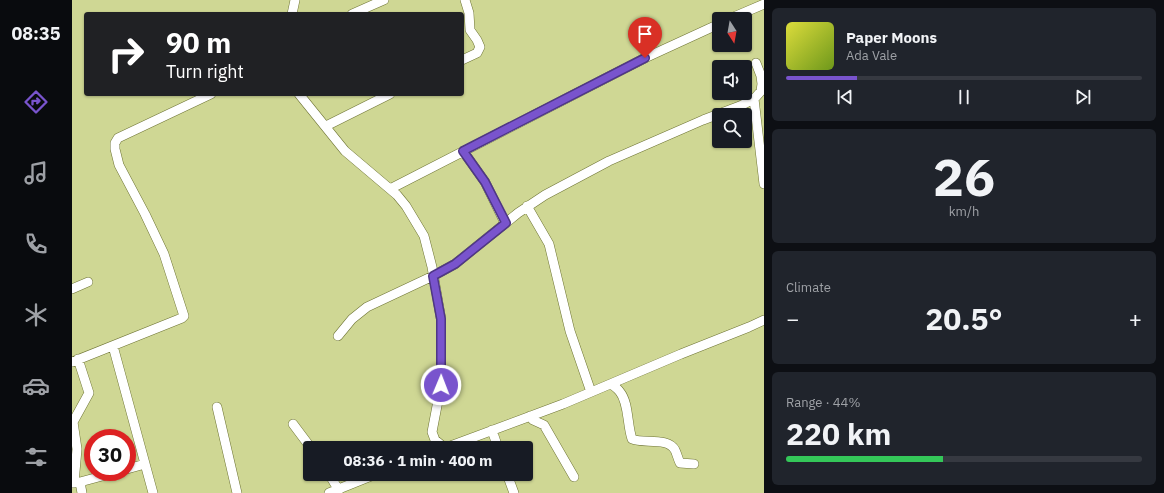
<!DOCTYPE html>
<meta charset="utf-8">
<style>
:root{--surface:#171b24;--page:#20242c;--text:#f1f3f6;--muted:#9ea1a6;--line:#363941;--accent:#7954cd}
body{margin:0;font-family:"IBM Plex Sans",sans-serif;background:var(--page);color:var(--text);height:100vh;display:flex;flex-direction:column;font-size:15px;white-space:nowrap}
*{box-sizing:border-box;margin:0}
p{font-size:13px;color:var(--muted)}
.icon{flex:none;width:22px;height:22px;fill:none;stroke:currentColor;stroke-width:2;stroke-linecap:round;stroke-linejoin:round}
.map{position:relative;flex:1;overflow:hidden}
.drawer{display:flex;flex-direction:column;gap:8px;padding:8px;background:#0d0f14;width:400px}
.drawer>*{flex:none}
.hud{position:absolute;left:12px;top:12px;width:380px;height:84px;border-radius:4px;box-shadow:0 1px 3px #0004;background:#202124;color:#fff;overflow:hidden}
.needle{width:26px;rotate:169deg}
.tools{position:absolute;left:640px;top:12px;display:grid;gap:8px}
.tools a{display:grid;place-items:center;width:40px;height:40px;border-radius:4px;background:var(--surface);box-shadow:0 1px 3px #0004;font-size:20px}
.speed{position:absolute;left:12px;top:429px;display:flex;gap:8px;font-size:20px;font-weight:700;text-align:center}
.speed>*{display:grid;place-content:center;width:52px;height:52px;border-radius:50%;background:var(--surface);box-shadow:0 1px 3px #0004;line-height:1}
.speed .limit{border:6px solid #d22;background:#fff;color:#111}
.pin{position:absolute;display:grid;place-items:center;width:34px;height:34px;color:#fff;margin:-41px -17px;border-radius:50% 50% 50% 0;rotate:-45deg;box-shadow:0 0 4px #0007}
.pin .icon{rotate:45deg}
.me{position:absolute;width:44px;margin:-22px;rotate:1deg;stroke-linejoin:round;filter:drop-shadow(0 0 3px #0008)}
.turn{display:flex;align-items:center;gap:14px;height:84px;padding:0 16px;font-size:18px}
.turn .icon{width:52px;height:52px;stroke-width:2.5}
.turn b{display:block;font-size:28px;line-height:34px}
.big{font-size:30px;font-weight:800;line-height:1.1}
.drawer .tile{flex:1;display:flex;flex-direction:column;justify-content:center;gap:6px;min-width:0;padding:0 14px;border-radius:6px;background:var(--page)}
.drawer .dial{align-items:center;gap:0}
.dial b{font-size:52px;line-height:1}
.song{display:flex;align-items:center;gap:12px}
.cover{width:48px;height:48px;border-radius:6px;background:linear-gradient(135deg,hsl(60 70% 55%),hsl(80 70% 35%))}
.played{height:4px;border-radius:2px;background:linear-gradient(90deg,var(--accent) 20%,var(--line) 20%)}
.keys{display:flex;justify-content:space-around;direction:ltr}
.heat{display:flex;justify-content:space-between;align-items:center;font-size:22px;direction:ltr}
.charge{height:6px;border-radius:3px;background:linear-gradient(90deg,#34c759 44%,var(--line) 0)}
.trip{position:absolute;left:231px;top:441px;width:230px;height:40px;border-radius:4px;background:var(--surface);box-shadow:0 1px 3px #0004;font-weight:800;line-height:40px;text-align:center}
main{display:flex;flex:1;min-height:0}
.tab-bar{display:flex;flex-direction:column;width:72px;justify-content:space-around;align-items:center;background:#090b0e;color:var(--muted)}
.tab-bar .icon{width:28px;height:28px}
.tab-bar .selected{color:var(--accent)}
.tab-bar b{font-size:18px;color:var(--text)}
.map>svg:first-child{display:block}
</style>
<main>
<nav class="tab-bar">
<b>08:35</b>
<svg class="icon selected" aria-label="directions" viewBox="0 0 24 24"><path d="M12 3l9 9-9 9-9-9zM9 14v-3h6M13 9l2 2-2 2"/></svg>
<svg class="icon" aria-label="music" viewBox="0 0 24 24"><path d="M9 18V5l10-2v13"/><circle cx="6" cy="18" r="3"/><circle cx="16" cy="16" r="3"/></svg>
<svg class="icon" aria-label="phone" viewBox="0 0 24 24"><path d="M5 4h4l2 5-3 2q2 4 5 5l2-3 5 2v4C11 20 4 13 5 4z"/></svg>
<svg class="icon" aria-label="climate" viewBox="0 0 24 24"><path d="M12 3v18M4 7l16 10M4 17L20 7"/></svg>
<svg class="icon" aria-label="car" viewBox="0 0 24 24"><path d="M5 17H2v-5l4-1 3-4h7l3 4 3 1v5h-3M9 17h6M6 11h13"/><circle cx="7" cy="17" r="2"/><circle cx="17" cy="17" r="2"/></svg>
<svg class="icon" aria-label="filters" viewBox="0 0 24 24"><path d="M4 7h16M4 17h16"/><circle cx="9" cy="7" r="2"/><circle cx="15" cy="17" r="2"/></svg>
</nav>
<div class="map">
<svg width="692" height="493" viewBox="0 0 692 493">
<rect width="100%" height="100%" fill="#cfd794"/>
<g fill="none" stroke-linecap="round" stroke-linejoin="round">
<defs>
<path id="street" d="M220,14L223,0
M280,14L312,0
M657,19L692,4
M390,60L405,53L408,47L405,40L398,30L397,13L393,0
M227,94L273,151L325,195L334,206L352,236L360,267L369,319V385L360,432L363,440L373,448
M682,99L692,184
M254,126L318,94
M391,151L413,182L433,223
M318,189L573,58L647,24
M455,206L477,244L498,331L519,392
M0,289L16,282
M266,336L280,319L295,307L361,276L383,264L446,213L473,195L537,161L631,120L668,106L682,99L689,91L690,84L689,76L684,63
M41,346L81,493
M0,362L110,318L112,316L92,254L73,214L47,165L43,149V143L46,138L139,94
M539,384C542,386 546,389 548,392C557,403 555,425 560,439C571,444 596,437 603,450C605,454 606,459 608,463L622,464
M145,407L165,493
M458,416L461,420L472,425L502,477
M221,424L239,448
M420,430L426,448
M373,448L491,404L609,354L677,327L692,320
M55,469L73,464
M257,474L266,489V493
M435,474L442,493
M8,482L10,493
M0,483L8,482L45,472
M2,483L5,449L1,422L17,393L6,359
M257,493L304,474"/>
</defs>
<use href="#street" stroke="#6e7434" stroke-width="10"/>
<use href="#street" stroke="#fff" stroke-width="9"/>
</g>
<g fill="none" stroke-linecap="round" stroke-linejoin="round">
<defs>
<path id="route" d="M369,385V319L361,276L383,264L434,223L413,182L391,151L573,58"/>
</defs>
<use href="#route" stroke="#4f3785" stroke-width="10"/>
<use href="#route" stroke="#7954cd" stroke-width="7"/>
</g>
</svg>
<div class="tools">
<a><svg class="needle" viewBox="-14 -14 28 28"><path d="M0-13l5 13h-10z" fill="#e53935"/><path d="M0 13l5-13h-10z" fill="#9ea1a6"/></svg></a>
<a><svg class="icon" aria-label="sound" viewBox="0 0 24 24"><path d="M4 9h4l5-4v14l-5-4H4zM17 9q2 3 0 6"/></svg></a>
<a><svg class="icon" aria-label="search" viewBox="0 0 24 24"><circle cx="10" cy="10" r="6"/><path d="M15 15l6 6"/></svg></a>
</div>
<div class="speed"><div class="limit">30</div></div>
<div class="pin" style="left:573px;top:58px;background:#d93025"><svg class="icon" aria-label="arrive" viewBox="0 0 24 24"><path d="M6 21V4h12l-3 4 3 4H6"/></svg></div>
<svg class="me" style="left:369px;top:385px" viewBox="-20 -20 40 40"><circle r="17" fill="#7954cd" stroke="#fff" stroke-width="3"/><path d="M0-11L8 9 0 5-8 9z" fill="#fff"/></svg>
<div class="trip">08:36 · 1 min · 400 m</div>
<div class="hud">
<div class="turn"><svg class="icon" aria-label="right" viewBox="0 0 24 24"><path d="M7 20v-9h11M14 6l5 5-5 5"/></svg><div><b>90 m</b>Turn right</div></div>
</div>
</div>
<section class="drawer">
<div class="tile">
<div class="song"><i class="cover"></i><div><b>Paper Moons</b><p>Ada Vale</p></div></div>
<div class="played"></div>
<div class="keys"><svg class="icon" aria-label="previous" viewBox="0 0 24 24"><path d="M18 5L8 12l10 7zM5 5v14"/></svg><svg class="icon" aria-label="pause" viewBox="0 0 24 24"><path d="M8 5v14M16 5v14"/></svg><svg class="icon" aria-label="next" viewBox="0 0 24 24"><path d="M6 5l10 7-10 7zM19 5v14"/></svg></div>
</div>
<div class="tile dial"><b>26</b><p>km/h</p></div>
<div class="tile"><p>Climate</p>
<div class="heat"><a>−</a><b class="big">20.5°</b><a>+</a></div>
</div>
<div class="tile"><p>Range · 44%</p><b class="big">220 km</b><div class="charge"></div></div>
</section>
</main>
